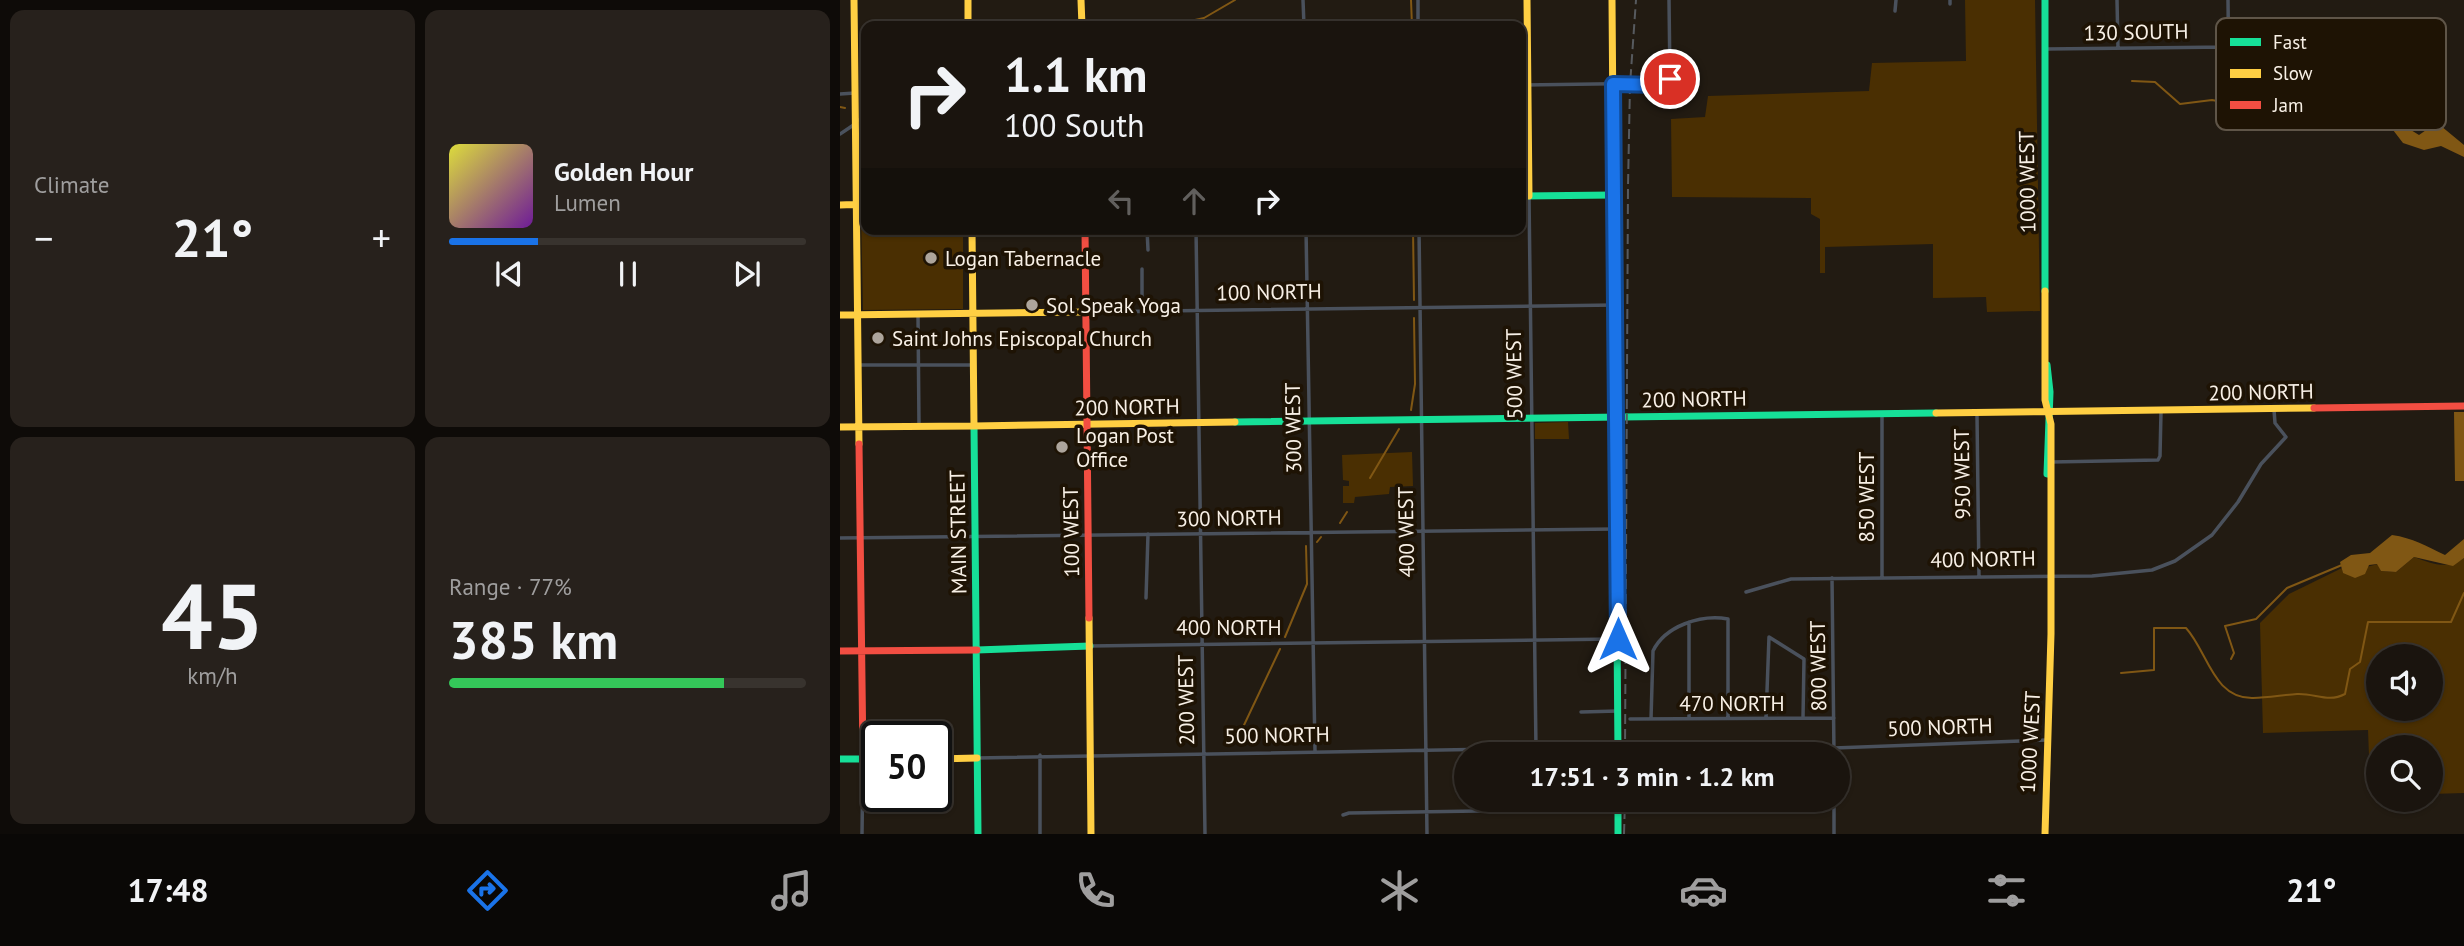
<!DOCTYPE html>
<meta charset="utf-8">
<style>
:root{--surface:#1a140e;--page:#27211c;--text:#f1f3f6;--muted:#9f9e9e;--line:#38332e;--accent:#1a73e8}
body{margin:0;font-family:"PT Sans",sans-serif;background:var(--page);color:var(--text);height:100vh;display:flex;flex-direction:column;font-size:26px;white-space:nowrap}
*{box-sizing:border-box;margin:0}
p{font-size:23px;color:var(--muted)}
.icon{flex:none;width:38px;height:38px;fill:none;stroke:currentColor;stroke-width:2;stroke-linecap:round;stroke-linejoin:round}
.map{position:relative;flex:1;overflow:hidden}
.side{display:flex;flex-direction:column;gap:10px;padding:10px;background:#0e0b08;width:840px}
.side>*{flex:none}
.guide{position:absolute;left:21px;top:21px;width:665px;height:214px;border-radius:14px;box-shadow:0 2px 5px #0004,0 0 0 2px var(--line);background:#1a140e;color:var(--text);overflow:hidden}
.tools{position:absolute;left:1526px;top:644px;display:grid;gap:14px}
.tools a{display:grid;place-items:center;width:77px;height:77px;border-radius:50%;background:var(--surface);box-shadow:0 2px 5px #0004,0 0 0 2px var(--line);font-size:35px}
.speed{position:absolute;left:21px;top:721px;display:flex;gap:14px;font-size:35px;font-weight:700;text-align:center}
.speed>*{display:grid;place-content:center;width:91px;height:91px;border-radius:50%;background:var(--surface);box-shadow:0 2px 5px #0004,0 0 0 2px var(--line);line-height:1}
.speed .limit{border:4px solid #111;border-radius:10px;background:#fff;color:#111}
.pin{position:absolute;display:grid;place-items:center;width:60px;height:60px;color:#fff;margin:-30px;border:4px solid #fff;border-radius:50%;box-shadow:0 2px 7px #0007}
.me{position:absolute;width:77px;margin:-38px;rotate:0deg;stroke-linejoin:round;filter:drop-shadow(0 0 5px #0008)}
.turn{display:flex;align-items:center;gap:24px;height:147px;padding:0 28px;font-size:32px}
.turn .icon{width:91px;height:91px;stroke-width:2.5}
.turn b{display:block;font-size:49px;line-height:60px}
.lanes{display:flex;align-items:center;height:66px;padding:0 28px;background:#0003;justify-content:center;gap:35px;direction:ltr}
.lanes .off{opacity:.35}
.big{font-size:52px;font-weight:700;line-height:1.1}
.side .tile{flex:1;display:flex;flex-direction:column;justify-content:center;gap:10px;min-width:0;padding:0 24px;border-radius:14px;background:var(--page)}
.side .dial{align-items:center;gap:0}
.dial b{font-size:91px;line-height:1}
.song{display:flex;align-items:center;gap:21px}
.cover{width:84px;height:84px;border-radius:10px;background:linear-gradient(135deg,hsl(60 70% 55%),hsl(280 70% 35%))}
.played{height:7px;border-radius:4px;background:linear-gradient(90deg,var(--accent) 25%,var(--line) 25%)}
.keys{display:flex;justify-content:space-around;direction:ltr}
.heat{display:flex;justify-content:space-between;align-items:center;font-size:38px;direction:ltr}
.charge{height:10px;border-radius:5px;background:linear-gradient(90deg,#34c759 77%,var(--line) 0)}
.side .tiles{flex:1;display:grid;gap:10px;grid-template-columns:repeat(2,1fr)}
.trip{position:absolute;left:614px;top:742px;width:396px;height:70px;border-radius:35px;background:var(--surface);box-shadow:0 2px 5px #0004,0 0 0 2px var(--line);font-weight:700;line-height:70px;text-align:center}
.tabs{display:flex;height:112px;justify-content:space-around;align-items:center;background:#0a0806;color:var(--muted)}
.tabs .icon{width:49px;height:49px}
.tabs .on{color:var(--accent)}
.tabs b{font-size:32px;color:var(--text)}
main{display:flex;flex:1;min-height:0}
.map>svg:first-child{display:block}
</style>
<main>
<section class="side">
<div class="tiles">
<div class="tile"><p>Climate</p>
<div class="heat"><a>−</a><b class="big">21°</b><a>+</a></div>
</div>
<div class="tile">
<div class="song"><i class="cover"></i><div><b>Golden Hour</b><p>Lumen</p></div></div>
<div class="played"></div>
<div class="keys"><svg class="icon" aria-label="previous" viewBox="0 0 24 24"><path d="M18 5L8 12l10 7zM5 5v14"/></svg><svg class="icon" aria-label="pause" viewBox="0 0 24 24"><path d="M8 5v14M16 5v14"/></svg><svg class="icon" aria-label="next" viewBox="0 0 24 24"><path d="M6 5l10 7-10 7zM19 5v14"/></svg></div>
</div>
<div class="tile dial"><b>45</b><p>km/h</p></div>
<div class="tile"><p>Range · 77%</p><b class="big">385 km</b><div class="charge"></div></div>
</div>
</section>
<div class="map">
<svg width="1624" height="834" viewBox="0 0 1624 834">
<rect width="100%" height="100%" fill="#221b12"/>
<path fill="#4a2f02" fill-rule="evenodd" d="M1125,0H1195L1200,311L1147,312L1146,297L1093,298V244L985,247V273H980V219L971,214V198L832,197L831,119L865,117L868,96L1029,91L1032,63L1126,61Z
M26,209V229H123V309L23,310L21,211Z
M728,422L729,439H695V423Z
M572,452L573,486L550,487L549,494L515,497L514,503H503V486H509V481L503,480L502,455Z
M1574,557C1593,564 1607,570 1624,558V793L1591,794V747H1538V781L1530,782L1528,730L1423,733L1420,623L1449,594L1502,568L1503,573L1538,564L1541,571L1556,572ZM1538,656H1591V709H1538Z"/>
<path fill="#805714" d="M1451,97L1466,98L1477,106L1509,97L1534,108L1547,100L1566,127L1579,135L1589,128L1601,126L1624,145V157L1601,146L1584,150L1563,143L1553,130L1539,126L1516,113C1486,140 1480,109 1453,107C1433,105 1423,124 1402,114L1408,103Z
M1614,412H1624V481H1615Z
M1552,535C1573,538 1586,546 1605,555L1624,539V558L1613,566L1574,557L1556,572L1541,571L1537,564L1529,565L1525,574L1515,578L1503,573L1500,562L1511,555L1530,553Z"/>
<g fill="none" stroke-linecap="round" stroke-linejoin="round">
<path stroke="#805714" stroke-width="2" d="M571,0L572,26
M346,22L364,18L395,0
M1292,81L1315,82L1340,104L1372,100L1407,107
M0,107L5,108
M24,112H26
M573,229L574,300
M571,410L575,384L574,318
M530,478L559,429
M500,523L507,512
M477,542L481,537
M445,637L467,584L466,546
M1391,659L1394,653L1385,626L1416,619L1447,588L1502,565
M1281,673L1314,670V628H1346C1368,652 1373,699 1413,698C1428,698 1442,695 1457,694C1475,693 1488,703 1505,694L1510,669L1520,662L1528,622H1611L1624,593
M396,742L440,649"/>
<path stroke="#4a515c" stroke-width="3.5" d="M463,0L464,26
M578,0V26
M1110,0V4
M1277,0L1278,48
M1388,0L1389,86
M1055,11L1056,0
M1206,49L1388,47
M681,85L826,83L830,79L829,0
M0,94L15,93
M15,120H26
M0,134L15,124
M689,196L696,749
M307,229L308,250
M356,229L365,834
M466,229L475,751
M579,229L587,834
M302,269V312
M246,312L775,305
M78,314L79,426
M19,365H132
M1137,415L1139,577
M1042,416V578
M1211,462L1318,460L1320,456L1321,412
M0,538L776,529
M992,578L994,754
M906,592L951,579L1252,576L1312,570L1335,561L1372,535L1398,502L1421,464L1446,437L1435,423L1434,410
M306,598L308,534
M250,646L776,639
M741,712L778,711
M849,718V622
M926,718L929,637L964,659L963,718
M790,719L994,718
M811,719L813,651C825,626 861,614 888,619V718
M994,748L1207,740
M200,755V834
M137,758L778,747
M659,800V811
M698,800V810
M994,800V834
M503,815L509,813L778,809
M22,834L23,759"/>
<path stroke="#16e098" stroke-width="7" d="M1205,0V291
M681,196L773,195
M1207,365L1210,392L1207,474
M395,422L1096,413
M134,426L138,834
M776,507L778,754
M137,650L250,646
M0,759H37
M778,800V834"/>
<path stroke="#ffcf43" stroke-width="7" d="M14,0L19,444
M128,0V26
M241,0L242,26
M687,0L689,196
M772,0L776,507
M0,205L26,204
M132,229L134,426L395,422
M1205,291V400L1211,424V634L1205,834
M0,315L246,312
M1096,413L1474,408
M0,427L134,426
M249,618L251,834
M96,759L137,758"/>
<path stroke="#f24e42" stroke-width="7" d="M245,229L249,618
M1474,408L1624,406
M19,444L23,759
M0,651L137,650"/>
<path stroke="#575a5e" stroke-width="2" stroke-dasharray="10 5" stroke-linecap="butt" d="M785,754L788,186L790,85L796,0
M784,834L785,800"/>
</g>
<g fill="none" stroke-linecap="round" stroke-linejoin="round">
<defs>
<path id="route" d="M778,639L773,84L818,85L830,79"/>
</defs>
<use href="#route" stroke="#114b97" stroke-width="18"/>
<use href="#route" stroke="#1a73e8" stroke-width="12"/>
</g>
<g fill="#ada59c" stroke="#1e1304" stroke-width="2.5">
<circle cx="91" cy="258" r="7"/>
<circle cx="192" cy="305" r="7"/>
<circle cx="38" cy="338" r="7"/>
<circle cx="222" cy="447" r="7"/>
</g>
<g text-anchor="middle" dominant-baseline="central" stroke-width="7" stroke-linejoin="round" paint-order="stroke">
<g font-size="21" fill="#f8f0e6" stroke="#1e1304">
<text transform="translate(1296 32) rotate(-1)">130 SOUTH</text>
<text transform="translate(1187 182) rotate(-91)">1000 WEST</text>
<text transform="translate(429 292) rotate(-1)">100 NORTH</text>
<text transform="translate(674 374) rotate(-91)">500 WEST</text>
<text transform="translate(1421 392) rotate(-1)">200 NORTH</text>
<text transform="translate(854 399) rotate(-1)">200 NORTH</text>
<text transform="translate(287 407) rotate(-1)">200 NORTH</text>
<text transform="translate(453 428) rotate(-91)">300 WEST</text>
<text transform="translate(1122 474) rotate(-91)">950 WEST</text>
<text transform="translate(1026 497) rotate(-90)">850 WEST</text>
<text transform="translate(389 518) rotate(-1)">300 NORTH</text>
<text transform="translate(118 532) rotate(-91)">MAIN STREET</text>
<text transform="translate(231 532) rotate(-91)">100 WEST</text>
<text transform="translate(566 532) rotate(-91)">400 WEST</text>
<text transform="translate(1143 559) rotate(-1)">400 NORTH</text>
<text x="389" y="627">400 NORTH</text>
<text transform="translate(978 666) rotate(-91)">800 WEST</text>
<text transform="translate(346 700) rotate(-91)">200 WEST</text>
<text x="892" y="703">470 NORTH</text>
<text transform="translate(1100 727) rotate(-2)">500 NORTH</text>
<text transform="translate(437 735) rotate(-1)">500 NORTH</text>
<text transform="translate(1190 742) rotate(-87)">1000 WEST</text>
</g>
<g font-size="21" fill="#f8f0e6" stroke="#1e1304" text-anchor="start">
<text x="105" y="258">Logan Tabernacle</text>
<text x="206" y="305">Sol Speak Yoga</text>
<text x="52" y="338">Saint Johns Episcopal Church</text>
<text x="236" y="435">Logan Post<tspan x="236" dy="24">Office</tspan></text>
</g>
</g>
<rect x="1376" y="18" width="230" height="112" rx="10" fill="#1e1304" stroke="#5f5548" stroke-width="2"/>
<rect x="1390" y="38" width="31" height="8" fill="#16e098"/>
<rect x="1390" y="69" width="31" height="9" fill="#ffcf43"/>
<rect x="1390" y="101" width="31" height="8" fill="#f24e42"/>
<g font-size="19" fill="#f8f0e6">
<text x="1433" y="49">Fast</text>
<text x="1433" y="80">Slow</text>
<text x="1433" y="112">Jam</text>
</g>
</svg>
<div class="tools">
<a><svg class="icon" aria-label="sound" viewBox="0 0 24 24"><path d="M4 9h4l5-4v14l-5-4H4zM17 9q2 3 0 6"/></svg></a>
<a><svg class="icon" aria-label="search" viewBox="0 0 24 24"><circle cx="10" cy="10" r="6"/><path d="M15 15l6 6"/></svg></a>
</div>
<div class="speed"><div class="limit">50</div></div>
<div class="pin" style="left:830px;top:79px;background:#d93025"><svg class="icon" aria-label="arrive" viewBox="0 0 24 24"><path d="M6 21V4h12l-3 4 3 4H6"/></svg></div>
<svg class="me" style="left:778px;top:639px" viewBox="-20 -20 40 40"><path d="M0-17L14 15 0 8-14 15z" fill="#1a73e8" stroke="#fff" stroke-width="4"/></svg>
<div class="trip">17:51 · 3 min · 1.2 km</div>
<div class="guide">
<div class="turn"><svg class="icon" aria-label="right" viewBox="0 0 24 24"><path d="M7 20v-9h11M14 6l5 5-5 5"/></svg><div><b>1.1 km</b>100 South</div></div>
<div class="lanes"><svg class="icon off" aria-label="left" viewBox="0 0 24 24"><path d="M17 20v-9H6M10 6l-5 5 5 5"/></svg><svg class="icon off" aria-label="ahead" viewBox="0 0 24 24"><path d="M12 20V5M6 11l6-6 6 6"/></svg><svg class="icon" aria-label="right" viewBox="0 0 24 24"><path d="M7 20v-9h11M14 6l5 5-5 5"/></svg></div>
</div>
</div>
</main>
<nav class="tabs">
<b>17:48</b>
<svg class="icon on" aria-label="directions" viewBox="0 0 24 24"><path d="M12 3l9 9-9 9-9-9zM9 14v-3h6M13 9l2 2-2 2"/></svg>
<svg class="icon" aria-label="music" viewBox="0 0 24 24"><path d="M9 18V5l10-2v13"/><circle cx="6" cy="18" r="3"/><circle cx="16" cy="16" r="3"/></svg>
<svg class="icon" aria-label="phone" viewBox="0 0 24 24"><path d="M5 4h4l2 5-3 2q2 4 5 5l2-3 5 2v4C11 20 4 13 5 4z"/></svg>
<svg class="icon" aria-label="climate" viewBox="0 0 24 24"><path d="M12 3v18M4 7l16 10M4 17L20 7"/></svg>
<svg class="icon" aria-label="car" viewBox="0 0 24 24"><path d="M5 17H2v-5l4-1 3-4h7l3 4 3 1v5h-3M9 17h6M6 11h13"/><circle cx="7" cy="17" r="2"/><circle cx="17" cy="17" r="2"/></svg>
<svg class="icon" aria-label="filters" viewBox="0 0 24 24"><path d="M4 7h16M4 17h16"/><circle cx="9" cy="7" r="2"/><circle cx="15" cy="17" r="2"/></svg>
<b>21°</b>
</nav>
